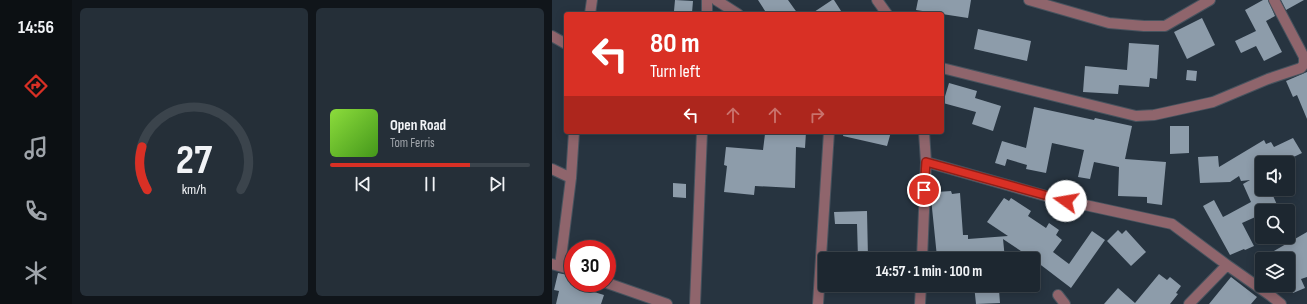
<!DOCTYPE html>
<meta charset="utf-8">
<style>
:root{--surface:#1d2730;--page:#252f38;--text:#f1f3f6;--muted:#a0a5ab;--line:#3b444c;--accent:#d93025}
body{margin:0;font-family:"Sofia Sans Condensed",sans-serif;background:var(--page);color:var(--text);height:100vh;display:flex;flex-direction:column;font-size:15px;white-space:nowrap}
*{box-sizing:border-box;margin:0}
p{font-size:13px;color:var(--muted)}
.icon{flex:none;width:22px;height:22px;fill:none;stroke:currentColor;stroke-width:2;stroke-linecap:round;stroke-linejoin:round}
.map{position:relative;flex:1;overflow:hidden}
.sheet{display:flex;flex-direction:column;gap:8px;padding:8px;background:#10151a;width:480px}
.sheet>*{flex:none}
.top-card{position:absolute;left:12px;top:12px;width:380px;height:122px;border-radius:4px;box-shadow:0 2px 10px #0003,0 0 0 1px var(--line);background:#d93025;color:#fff;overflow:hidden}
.buttons{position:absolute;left:703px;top:156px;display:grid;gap:8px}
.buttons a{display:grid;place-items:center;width:40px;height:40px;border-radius:4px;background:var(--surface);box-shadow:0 2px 10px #0003,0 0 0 1px var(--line);font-size:20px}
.speed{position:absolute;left:12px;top:240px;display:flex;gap:8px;font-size:20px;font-weight:700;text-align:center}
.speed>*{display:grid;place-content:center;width:52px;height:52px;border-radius:50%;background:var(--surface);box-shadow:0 2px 10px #0003,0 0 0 1px var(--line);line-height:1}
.speed .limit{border:6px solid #d22;background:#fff;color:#111}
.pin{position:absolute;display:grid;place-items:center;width:34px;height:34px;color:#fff;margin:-17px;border:2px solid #fff;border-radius:50%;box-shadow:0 1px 4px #0007}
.me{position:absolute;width:44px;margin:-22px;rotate:283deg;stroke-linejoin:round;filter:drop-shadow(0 0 3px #0008)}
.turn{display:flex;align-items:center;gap:14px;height:84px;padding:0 20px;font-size:18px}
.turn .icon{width:52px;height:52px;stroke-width:2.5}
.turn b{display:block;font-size:28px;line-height:34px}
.lanes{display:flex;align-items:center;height:38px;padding:0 20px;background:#0003;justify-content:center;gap:20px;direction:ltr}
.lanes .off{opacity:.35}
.sheet .widget{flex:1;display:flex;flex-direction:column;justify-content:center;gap:6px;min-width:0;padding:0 14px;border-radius:6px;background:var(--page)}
.sheet .dial{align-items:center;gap:0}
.dial svg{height:104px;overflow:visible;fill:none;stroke:var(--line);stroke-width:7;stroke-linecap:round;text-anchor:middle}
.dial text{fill:var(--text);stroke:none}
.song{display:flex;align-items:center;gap:12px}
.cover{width:48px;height:48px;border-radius:6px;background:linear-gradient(135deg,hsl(90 70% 55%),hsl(100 70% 35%))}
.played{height:4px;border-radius:2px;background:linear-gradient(90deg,var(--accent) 70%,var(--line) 70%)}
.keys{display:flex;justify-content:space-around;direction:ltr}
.sheet .tiles{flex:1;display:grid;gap:8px;grid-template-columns:repeat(2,1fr)}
.trip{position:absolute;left:266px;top:252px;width:222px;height:40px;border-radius:4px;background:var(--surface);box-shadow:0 2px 10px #0003,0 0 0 1px var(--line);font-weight:700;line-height:40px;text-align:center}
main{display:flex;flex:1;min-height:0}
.dock{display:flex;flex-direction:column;width:72px;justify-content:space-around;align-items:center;background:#0c1013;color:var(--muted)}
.dock .icon{width:28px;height:28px}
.dock .selected{color:var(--accent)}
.dock b{font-size:18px;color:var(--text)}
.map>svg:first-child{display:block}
</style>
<main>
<nav class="dock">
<b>14:56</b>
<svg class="icon selected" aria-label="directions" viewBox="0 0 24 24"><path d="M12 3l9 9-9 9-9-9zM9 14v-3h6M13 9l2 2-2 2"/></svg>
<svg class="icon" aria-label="music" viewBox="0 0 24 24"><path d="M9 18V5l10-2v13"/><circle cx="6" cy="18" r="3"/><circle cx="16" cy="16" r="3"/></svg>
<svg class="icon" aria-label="phone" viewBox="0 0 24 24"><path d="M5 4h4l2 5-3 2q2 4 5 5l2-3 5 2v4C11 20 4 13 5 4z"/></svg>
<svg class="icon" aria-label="climate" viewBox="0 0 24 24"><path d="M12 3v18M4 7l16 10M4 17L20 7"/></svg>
</nav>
<section class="sheet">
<div class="tiles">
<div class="widget dial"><svg viewBox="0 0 100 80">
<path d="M14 69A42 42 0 1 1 86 69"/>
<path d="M14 69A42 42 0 0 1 10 36" stroke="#d93025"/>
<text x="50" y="56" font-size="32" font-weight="700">27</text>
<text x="50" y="72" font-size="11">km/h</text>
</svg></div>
<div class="widget">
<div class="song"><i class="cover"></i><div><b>Open Road</b><p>Tom Ferris</p></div></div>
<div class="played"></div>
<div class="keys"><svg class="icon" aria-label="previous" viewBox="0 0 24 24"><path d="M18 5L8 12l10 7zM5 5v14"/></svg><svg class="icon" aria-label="pause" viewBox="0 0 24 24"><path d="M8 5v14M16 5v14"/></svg><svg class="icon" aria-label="next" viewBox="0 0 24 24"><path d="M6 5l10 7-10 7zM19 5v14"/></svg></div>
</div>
</div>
</section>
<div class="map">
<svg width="755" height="304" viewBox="0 0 755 304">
<rect width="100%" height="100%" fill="#273440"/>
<path fill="#8d9caa" d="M123,0L141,1L140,13L122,11Z
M206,0H236L246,14H215Z
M280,0H282L291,14H259Z
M366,0H419L416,18L364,10Z
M711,0H716L723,16L714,21L730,52L712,61L704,46L689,53L683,41L704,31L693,10Z
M729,0H752L734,10Z
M650,18L663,45L635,59L622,32Z
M426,29L479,41L475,61L422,49Z
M577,43L607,45L605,79L598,78L597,87L567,85L566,94L531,92L533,66L575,70Z
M635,70L645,71L644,81L634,80Z
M755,72V119L745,95L741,97L734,81Z
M397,83L425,91L423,98L449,106L441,131L420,124L424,112L391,103Z
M482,107L542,120L543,118L580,126L573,159L614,162L610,205L595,203V197L566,196L567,167L542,162L538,179L526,177L532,150L500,143L494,173L474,169L475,165L455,159L453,166L443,163L450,141L474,148Z
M618,126H637V153L618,154Z
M219,132H254L253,148L244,147L243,188L203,186L202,195L172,192L175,166L172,165L174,147L211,150L213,134H219Z
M292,132H339L335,146L291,136Z
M741,138L750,153L729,163H710V189H718L726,207L716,211H710V214L690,223L702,246L693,250L692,249L678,255L651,206L662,200L671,217L675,215L699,202L691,184L698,180L689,181L687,176L678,182L648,183L646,157L666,156L667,167L712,140L714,144L719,142L722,147Z
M121,183L134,184V198L121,197Z
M399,191L400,194L408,193L411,235H416V239L456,236L435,222L452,198L457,201L459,198L479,211L476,216L494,228L497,223L507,230L504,235L510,240L501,252L517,264L540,231L553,240L519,288L481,259L451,239L453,259H423L422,254L385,257L379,198H385V192Z
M315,211L316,258H306L305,224H283L282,212Z
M566,230L570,234L574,230L594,252L579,266L555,241Z
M755,232V277L749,279L753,288L741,293L736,283V259H708Z
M6,273L21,276V283H30L29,288L52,295L49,304H4L7,291L2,290Z
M607,274L615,280L618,277L629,286L624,293L626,294L618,304H552L566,288L583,303Z
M679,277L705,297L699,304H657Z
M422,285H441L442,290H447L448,303L424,304Z"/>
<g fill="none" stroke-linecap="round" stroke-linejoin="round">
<defs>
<path id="minor" d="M164,0L186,14
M325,0L335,14
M477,0L557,23L592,26H613L658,0
M38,14L40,0
M155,14V0
M0,36L14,44
M390,68L584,116L602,115L661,102L716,79L749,68L752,64V57L722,0
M374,162L501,198L620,224L675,265L719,296L729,304
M0,169L19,178
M370,259L374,162L372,132
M0,264L21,270
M8,266L19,178L22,132
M55,283L115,304
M506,295L513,304
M143,304L150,132
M266,304L277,132
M368,304L369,285
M637,304L675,265"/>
</defs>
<use href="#minor" stroke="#47535e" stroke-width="12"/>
<use href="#minor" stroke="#8f656c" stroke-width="10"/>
</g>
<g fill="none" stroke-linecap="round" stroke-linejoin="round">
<defs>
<path id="route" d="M372,190L374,162L514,201"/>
</defs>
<use href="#route" stroke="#8d1f18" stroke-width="10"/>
<use href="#route" stroke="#d93025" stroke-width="7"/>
</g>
</svg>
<div class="buttons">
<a><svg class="icon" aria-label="sound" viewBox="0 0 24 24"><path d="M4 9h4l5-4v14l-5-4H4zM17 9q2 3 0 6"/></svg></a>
<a><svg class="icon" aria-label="search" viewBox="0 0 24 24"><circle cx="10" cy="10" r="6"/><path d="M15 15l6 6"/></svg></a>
<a><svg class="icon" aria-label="layers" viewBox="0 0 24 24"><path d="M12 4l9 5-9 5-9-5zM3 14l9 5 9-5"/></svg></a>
</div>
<div class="speed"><div class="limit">30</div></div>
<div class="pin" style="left:372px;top:190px;background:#d93025"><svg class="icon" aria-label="arrive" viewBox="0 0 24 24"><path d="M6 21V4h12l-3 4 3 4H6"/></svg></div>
<svg class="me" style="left:514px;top:201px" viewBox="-20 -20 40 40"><circle r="19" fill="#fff"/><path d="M0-13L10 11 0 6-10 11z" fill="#d93025"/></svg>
<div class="trip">14:57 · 1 min · 100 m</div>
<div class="top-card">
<div class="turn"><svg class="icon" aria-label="left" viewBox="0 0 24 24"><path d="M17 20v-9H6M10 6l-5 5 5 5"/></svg><div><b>80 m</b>Turn left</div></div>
<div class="lanes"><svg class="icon" aria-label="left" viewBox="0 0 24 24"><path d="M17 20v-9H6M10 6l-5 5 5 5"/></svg><svg class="icon off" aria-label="ahead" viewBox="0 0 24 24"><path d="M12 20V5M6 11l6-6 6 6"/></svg><svg class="icon off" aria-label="ahead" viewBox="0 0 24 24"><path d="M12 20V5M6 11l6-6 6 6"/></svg><svg class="icon off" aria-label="right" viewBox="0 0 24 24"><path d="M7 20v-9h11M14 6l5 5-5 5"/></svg></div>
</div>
</div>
</main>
